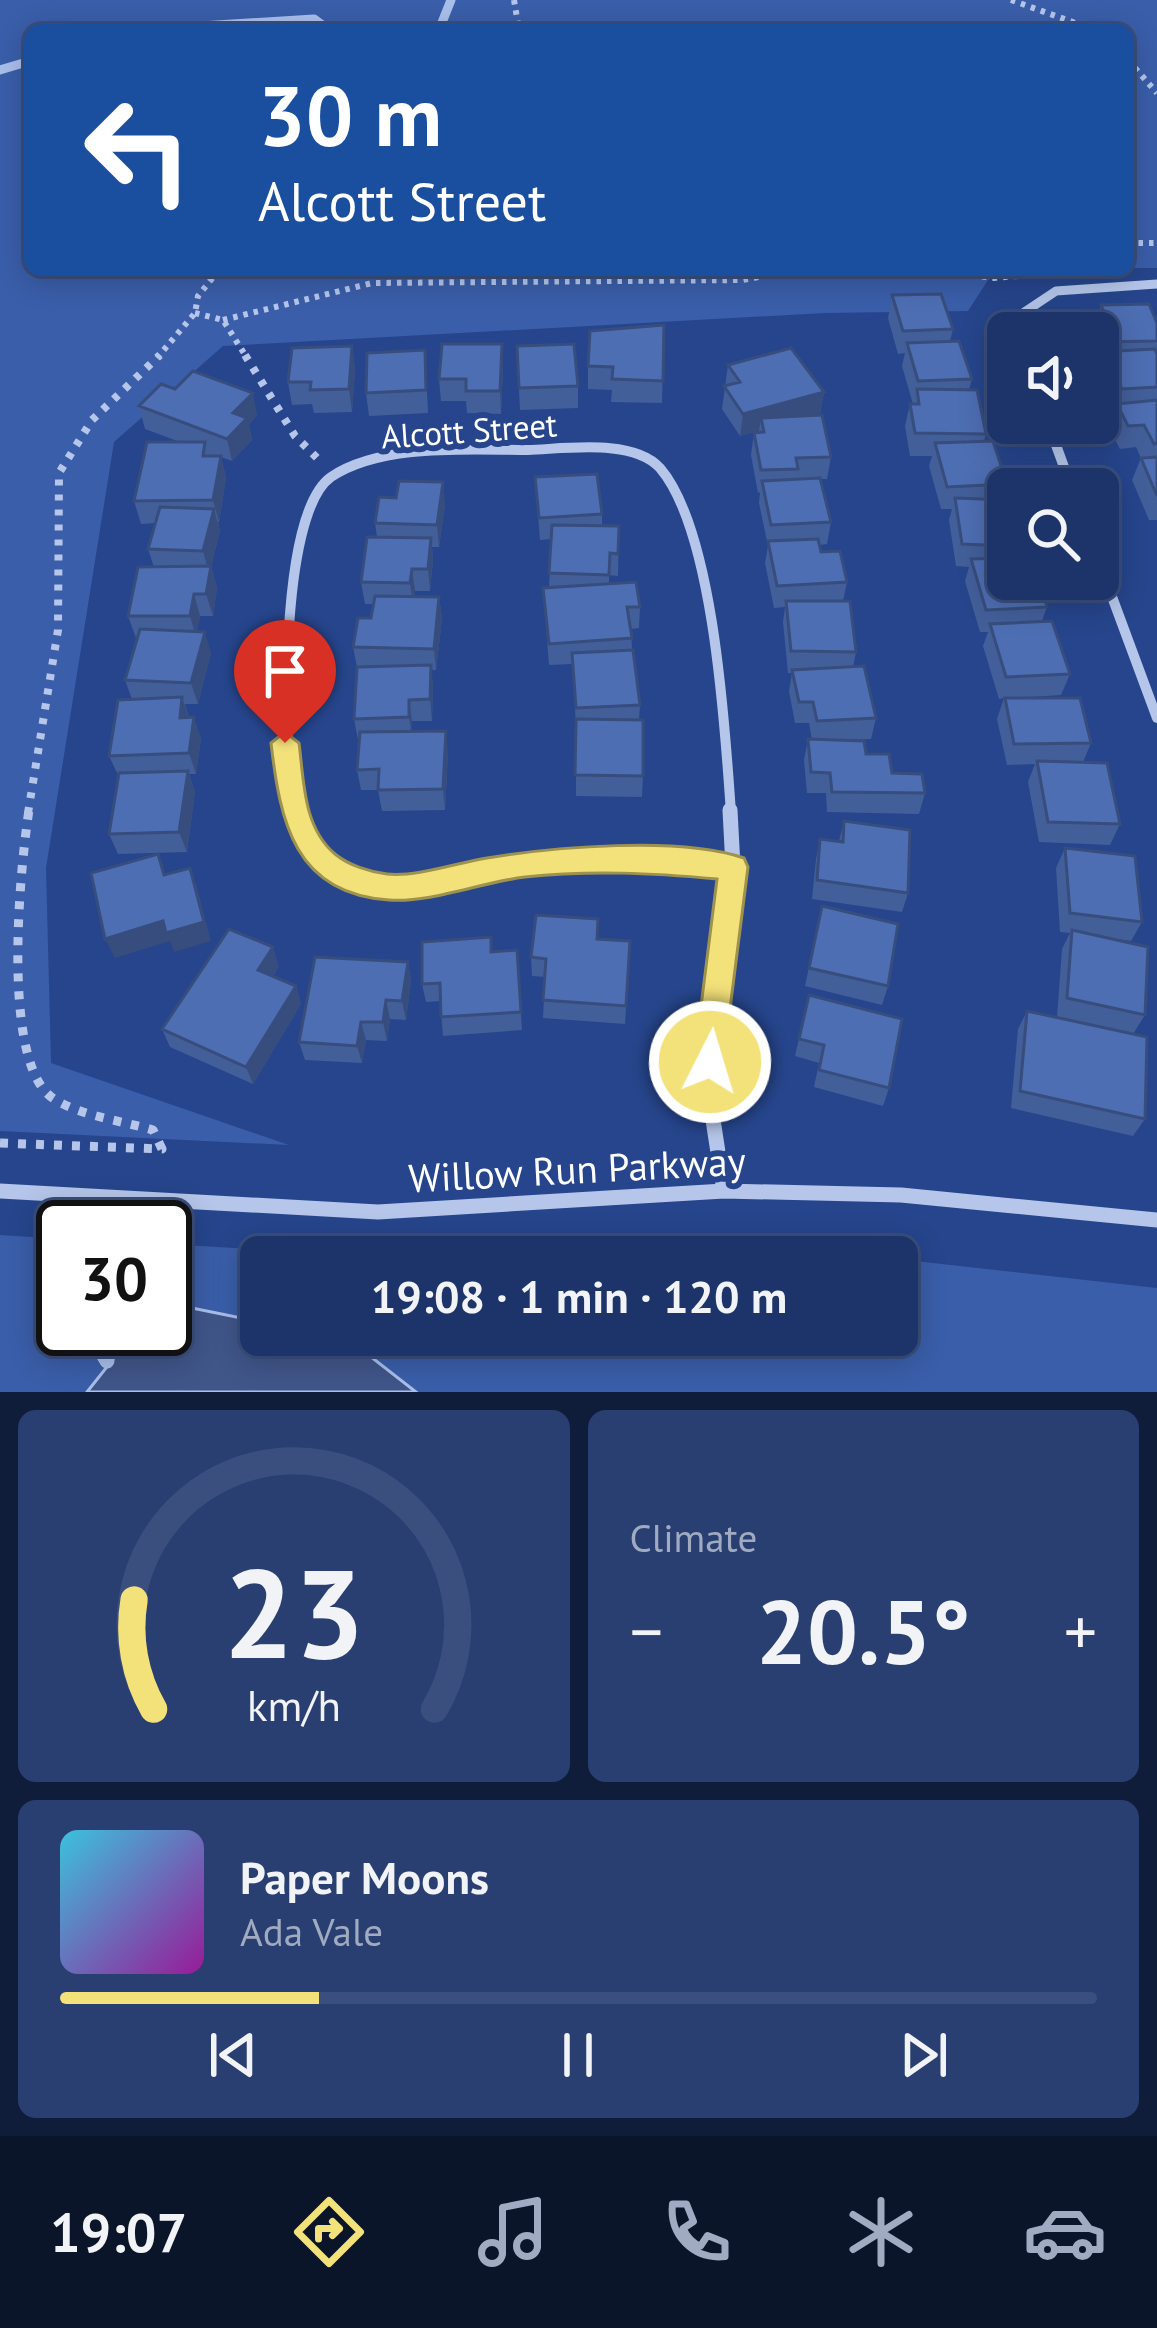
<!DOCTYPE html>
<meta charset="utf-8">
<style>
:root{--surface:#1c3469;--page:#293f71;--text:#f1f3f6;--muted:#a0aac0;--line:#3a4f7d;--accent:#f3e17a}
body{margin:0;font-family:"PT Sans",sans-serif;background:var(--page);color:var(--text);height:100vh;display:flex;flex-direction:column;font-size:45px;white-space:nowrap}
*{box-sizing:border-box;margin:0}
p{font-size:39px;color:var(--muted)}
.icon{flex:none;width:66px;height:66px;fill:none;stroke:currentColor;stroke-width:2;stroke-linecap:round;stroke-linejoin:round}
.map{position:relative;height:1392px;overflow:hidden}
.sheet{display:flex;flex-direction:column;gap:18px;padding:18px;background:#0f1d3a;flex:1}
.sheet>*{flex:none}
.guide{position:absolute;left:24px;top:24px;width:1110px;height:252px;border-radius:18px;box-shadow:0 6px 30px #0003,0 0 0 3px var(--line);background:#1a4fa0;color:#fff;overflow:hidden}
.tools{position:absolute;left:987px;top:312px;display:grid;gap:24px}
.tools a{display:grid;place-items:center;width:132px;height:132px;border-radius:18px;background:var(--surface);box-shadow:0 6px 30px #0003,0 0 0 3px var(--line);font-size:60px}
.speed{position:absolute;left:36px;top:1200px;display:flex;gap:24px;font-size:60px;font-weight:700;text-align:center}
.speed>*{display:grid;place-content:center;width:156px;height:156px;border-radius:50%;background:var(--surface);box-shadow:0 6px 30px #0003,0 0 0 3px var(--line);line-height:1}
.speed .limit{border:6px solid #111;border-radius:18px;background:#fff;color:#111}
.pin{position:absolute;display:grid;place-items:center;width:102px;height:102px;color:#fff;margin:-123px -51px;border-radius:50% 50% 50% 0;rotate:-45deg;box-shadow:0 0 12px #0007}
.pin .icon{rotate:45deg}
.me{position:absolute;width:132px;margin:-66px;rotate:5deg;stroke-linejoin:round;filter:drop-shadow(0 0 9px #0008)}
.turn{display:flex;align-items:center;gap:42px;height:252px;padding:0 36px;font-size:54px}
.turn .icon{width:156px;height:156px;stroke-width:2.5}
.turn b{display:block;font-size:84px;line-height:102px}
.big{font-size:90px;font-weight:800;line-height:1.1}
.sheet .card{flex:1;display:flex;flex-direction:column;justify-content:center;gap:18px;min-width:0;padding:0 42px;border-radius:18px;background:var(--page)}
.sheet .dial{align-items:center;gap:0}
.dial svg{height:312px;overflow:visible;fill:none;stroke:var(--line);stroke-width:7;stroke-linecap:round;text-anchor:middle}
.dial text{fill:var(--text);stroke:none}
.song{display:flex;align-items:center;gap:36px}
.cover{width:144px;height:144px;border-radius:18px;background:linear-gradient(135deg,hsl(190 70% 55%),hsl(300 70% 35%))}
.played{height:12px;border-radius:6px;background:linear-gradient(90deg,var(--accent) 25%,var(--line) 25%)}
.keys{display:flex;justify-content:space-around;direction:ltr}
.heat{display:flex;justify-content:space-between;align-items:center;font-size:66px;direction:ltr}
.sheet .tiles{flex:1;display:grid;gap:18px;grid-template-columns:1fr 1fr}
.card:last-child{grid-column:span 2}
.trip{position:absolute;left:240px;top:1236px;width:678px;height:120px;border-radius:18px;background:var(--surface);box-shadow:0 6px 30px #0003,0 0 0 3px var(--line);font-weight:800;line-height:120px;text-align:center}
.dock{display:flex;height:192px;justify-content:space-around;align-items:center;background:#0b152a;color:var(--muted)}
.dock .icon{width:84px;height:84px}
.dock .active{color:var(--accent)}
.dock b{font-size:54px;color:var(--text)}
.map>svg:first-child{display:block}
</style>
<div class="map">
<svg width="1157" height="1392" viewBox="0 0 1157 1392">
<rect width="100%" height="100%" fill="#26458c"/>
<path fill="#3a5ea9" d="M0,0H1157V268H1128V30H30V270H1011L988,280L968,311L825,313L223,346L114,442L46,868L51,1063L289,1145L0,1131Z
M656,1234L666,1257H261V1335H897V1259L1157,1288V1392H0V1235L63,1239V1329H165V1244L375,1256Z"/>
<path fill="#405689" stroke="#a9bfeb" stroke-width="3" d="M182,1306L261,1322V1335H343L416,1392H87L137,1329H165V1313Z"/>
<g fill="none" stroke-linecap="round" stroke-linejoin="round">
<path stroke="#a9bfeb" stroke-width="9" d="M137,30L314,19L329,30
M439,30L451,0
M0,70L30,61"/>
<path stroke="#a9bfeb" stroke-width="15" d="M88,1329L107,1361"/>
<path stroke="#b5c6ea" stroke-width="6" stroke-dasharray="4.5 6" stroke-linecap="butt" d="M514,0L519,30
M1011,0L1095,30
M1128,60L1157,93
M1128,243H1157
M930,270L994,278L1041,274
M195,313L223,320L247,358
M223,320L372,283L743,280L796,270
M157,358L195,313L198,296L219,270"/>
<path stroke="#b5c6ea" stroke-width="8" stroke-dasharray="6 9" stroke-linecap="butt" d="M245,355L295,436L321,462
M28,813L58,630L59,473L92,420L160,355"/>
<path stroke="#b5c6ea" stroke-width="9" stroke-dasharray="8 10" stroke-linecap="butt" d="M0,1143L162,1149L153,1130C123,1121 81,1116 54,1099C0,1065 20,868 29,810"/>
<path stroke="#b5c6ea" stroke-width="9" d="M1019,333L1023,313L1056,291L1157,284"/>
<path stroke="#b5c6ea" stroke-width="10" d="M1048,423L1072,489
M1098,559L1157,718
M294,813C283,751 278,514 331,477C382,443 469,450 528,450C564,449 633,438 660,468C714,531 725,729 731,813"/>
<path stroke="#b5c6ea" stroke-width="15" d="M294,810C330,933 468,868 556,862C615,858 674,863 733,867L730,810
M0,1191L378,1212L724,1191L901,1195L1157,1220
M724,1191L709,1094L711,1029L733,867"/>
</g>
<path fill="#435f9a" d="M892,295L953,329L950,341L972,379L969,390L986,434L984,441L1007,484L1002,500H1008V579L1047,607L1042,621L1070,674L1061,695L1015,698L1091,743L1083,762L1120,824L1110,845L1039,842L1028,782L1035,764L1007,765L997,719L1004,698L999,699L983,646L988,632H980L965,581L969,567L956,566L949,520L952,509H941L929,466L932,456H910L905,426L910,404H913L902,366L905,353L898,354L888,318Z
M1101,305L1157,323V520H1149L1132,480L1141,458L1136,447L1120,449L1108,426L1114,411L1109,399H1099L1098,397V333H1086L1090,320H1096Z
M664,325L662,403L611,402L612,390L588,389V366Z
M352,346L355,369L352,412L314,413L312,404L292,405L288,382Z
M517,346L578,386V408L520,410Z
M425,350L428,413L369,416L366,393Z
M728,365L824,392L820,414L831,457L827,479H820L831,522L827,544L820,545L821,552L847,582L843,601L856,652L853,667L876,718L871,739L851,740L892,773L925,793L919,814L827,812L826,793H807L804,760L808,739L812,740L809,723H795L789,691L792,673H788L783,622L785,607L774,608L765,563L768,546L759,503L760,492L758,493L751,455L754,433L759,431L740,436L722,409Z
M503,366L501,414L467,413L466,401H441L439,379Z
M139,406L257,415L249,425L252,440L232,461L221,457L226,478L219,522H218L220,531L211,566L217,588L213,616H200L197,631L211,653L198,704H185L189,717L201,738L196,774H189L195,792L187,852L118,854L109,834L119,777L109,756L132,699L125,680L138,638H136L128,616L154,567L148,549L156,523L141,524L134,501L180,442L145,429Z
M535,477L602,514V526H619L618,576L609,575V584L640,607L639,628L631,629L632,650L640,705L639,720L643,776L642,797L576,796V725L572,664L549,665L543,588H549L551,539L540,540Z
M445,505L439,547H432L433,560L430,591H415L414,597H439L442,619L436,670H431L433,686L432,721H412V731L448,752L445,810L382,811L378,790H361L357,770L360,740H358L354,719L357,667L353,647L371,618L373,604H365L361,582L377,537L375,523Z
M844,821L908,893L902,912L812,899L816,859L820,839L839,841Z
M1065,848L1142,922L1131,941L1110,938L1145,1015L1133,1034L1057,1017L1062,949L1070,933L1060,932L1056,868Z
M822,906L888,986L882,1005L805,986Z
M491,937L492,952L517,950L522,1030L443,1036L440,1001L426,1002L422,984Z
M598,939L630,941L625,1024L543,1018L545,977L532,976L531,957Z
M408,962L411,981L406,1020L390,1019L387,1041L366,1040L362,1063L305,1060L299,1042Z
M279,966L273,976L296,986L301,1004L253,1084L170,1047L162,1029Z
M809,995L889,1088L883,1106L814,1087L819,1063L795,1056Z
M1027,1011L1145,1119L1133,1136L1011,1108L1018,1029Z"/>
<path fill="#374d7d" d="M502,344L503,366L501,414L500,391Z
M352,346L355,369L352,412L349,389Z
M824,392L820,414L761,418L759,431L740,436L743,414Z
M253,393L257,415L249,425L252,440L232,461L227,439L233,413Z
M221,456L226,478L219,522L213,500Z
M443,482L445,505L439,547L437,525Z
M214,509L220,531L209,573L203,551Z
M431,538L433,560L430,591L428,569Z
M211,566L217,588L213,616L206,594Z
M412,569L415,591L413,605L410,583Z
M194,594L200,616L196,637L190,616Z
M439,597L442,619L436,670L434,649Z
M205,632L211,653L198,704L191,683Z
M431,665L433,686L432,721L430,699Z
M182,697L189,718H180Z
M409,700L412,721V738L409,717Z
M194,717L201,738L196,774L189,753Z
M446,731L448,752L445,810L443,789Z
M188,771L195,792L187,852L179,832Z
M190,868L197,887L211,941L174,952L170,941L115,958L105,939Z
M273,947L279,966L265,989L258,970Z
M408,962L411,981L406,1020L402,1001Z
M296,986L301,1004L253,1084L246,1067Z
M386,1000L390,1019L387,1041L383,1022Z
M361,1022L366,1040L362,1063L357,1046Z"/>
<path fill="#4e6eb3" stroke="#374d7d" stroke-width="3" d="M941,294L953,329L903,331L892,295Z
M1149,304L1157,323V341L1098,342V333H1095L1090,320H1107L1101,305Z
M664,325L663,381L612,379L613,367L588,366L590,331Z
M959,341L972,379L918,381L907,343Z
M442,344H502L500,391H466V379H439Z
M574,344L578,386L519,388L517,346Z
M352,346L349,389L310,390L311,382H288L292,348Z
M791,348L824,392L743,414L724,386L740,382L728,365Z
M1155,349L1157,354V387L1122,389L1117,377H1107L1098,357V352Z
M425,350L426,390L366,393L367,353Z
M193,371L253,393L233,413L247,418L227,439L139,406L161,384L175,389Z
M917,389L977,390L986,434L915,433L910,404H919Z
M1157,400V443L1154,444L1144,425L1128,426L1117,404Z
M822,415L831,457L796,458L798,469L761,470L754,433L764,432L761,418Z
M993,441L1007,484L947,487L935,443Z
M147,442H205L203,456H221L213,500L134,501Z
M1157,457V496L1141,458Z
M597,474L602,514L539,518L535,477Z
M820,478L831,522L771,525L762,481Z
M399,481L443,482L437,525L375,523L379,497L396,498Z
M955,498L1008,500V546L962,544Z
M160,507L214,509L203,551L148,549Z
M552,525L619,526L618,554L610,553L609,575L549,573Z
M367,537L431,538L428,569H412L410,583L361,582Z
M818,539L821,552L840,551L847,582L777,586L768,541Z
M1008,558V579H1038L1047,607L986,610L971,559Z
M211,566L206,594H194L190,616H128L138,567Z
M636,582L640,607H627L632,638L549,644L543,588Z
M375,596L439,597L434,649L353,647L358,618H371Z
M786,601H850L856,652L791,651Z
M1052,621L1070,674L1006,677L990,624Z
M140,629L205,632L191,683L125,680Z
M633,650L640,705L576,708L572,653Z
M431,665L430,699L409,700V717L354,719L357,667Z
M864,666L876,718L817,721L813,702H799L792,670Z
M182,697L180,718L194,717L189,753L109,756L118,700Z
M1005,698H1080L1091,743L1014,744Z
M576,719L643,720V776L575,775Z
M446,731L443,789L378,790L379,769L357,770L360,732Z
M808,739L864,741L866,754H889L892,773L922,774L925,793L832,792L830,773L811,772Z
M1037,761L1107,763L1120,824L1048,822Z
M188,771L179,832L109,834L119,773Z
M844,821L910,830L908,893L817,880L820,839L843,842Z
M1065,848L1135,856L1142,922L1070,913Z
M158,854L164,875L190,868L204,922L166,933L163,921L105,939L91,873Z
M822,906L898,924L888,986L809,968Z
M536,915L598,919L597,939L630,941L626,1006L543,1000L546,959L531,957Z
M229,929L273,947L258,970L296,986L246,1067L162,1029Z
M1072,930L1148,947L1145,1015L1067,998Z
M491,937V952L517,950L521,1012L441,1017L440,983L422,984V942Z
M315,957L408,962L402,1001L386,1000L383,1022H361L357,1046L299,1042Z
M809,995L902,1019L889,1088L819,1070L824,1045L799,1039Z
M1027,1011L1147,1037L1145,1119L1020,1091Z"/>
<path fill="#f3e17a" stroke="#9e924f" stroke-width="3" d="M285,732L299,743C304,781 303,827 335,854C348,865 370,872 387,874C417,877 456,863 487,858C554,847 679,836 744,858L748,867L722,1072L710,1077L699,1072L694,1062L717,879C652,873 590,870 525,877C482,882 432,903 389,900C294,894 280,821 271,743Z"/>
<g text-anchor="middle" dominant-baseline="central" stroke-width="12" stroke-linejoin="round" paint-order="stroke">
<g font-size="33" fill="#fff" stroke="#26458c">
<text transform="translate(469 430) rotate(-4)">Alcott Street</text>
</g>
<g font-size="39" fill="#fff" stroke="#26458c">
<text transform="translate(577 1169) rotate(-3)">Willow Run Parkway</text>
</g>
</g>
</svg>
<div class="tools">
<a><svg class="icon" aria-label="sound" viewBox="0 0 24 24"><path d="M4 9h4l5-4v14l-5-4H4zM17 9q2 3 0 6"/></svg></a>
<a><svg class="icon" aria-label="search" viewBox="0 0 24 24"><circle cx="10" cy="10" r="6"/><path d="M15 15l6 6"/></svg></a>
</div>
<div class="speed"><div class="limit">30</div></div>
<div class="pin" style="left:285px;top:743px;background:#d93025"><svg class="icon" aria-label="arrive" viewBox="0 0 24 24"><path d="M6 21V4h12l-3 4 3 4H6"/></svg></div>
<svg class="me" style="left:710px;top:1062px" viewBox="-20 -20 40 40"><circle r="17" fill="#f3e17a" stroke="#fff" stroke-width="3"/><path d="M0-11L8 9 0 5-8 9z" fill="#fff"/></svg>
<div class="trip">19:08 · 1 min · 120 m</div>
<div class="guide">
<div class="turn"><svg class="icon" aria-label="left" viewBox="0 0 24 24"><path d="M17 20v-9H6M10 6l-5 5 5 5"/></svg><div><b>30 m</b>Alcott Street</div></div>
</div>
</div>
<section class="sheet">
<div class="tiles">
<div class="card dial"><svg viewBox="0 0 100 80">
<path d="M14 69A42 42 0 1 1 86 69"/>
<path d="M14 69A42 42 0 0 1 9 41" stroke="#f3e17a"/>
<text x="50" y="56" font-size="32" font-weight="700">23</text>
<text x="50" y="72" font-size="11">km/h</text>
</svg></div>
<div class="card"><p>Climate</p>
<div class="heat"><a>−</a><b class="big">20.5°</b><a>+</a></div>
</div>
<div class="card">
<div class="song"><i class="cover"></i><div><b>Paper Moons</b><p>Ada Vale</p></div></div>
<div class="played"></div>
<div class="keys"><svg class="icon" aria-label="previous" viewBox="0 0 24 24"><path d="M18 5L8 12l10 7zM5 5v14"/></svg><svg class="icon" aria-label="pause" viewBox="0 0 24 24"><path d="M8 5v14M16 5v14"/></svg><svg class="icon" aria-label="next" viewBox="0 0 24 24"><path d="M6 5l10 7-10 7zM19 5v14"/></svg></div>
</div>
</div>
</section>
<nav class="dock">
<b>19:07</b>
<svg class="icon active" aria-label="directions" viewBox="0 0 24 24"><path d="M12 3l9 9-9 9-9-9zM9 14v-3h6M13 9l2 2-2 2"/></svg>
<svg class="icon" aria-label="music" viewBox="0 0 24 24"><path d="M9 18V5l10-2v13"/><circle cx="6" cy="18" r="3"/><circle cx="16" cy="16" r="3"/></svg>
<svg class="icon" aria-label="phone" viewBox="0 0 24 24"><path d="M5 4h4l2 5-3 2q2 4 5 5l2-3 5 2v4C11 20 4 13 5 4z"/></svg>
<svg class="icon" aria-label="climate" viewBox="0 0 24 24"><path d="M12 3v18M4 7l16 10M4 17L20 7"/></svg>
<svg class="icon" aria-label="car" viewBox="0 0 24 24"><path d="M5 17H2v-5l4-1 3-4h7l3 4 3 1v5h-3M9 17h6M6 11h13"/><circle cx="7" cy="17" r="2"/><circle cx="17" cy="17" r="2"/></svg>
</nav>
